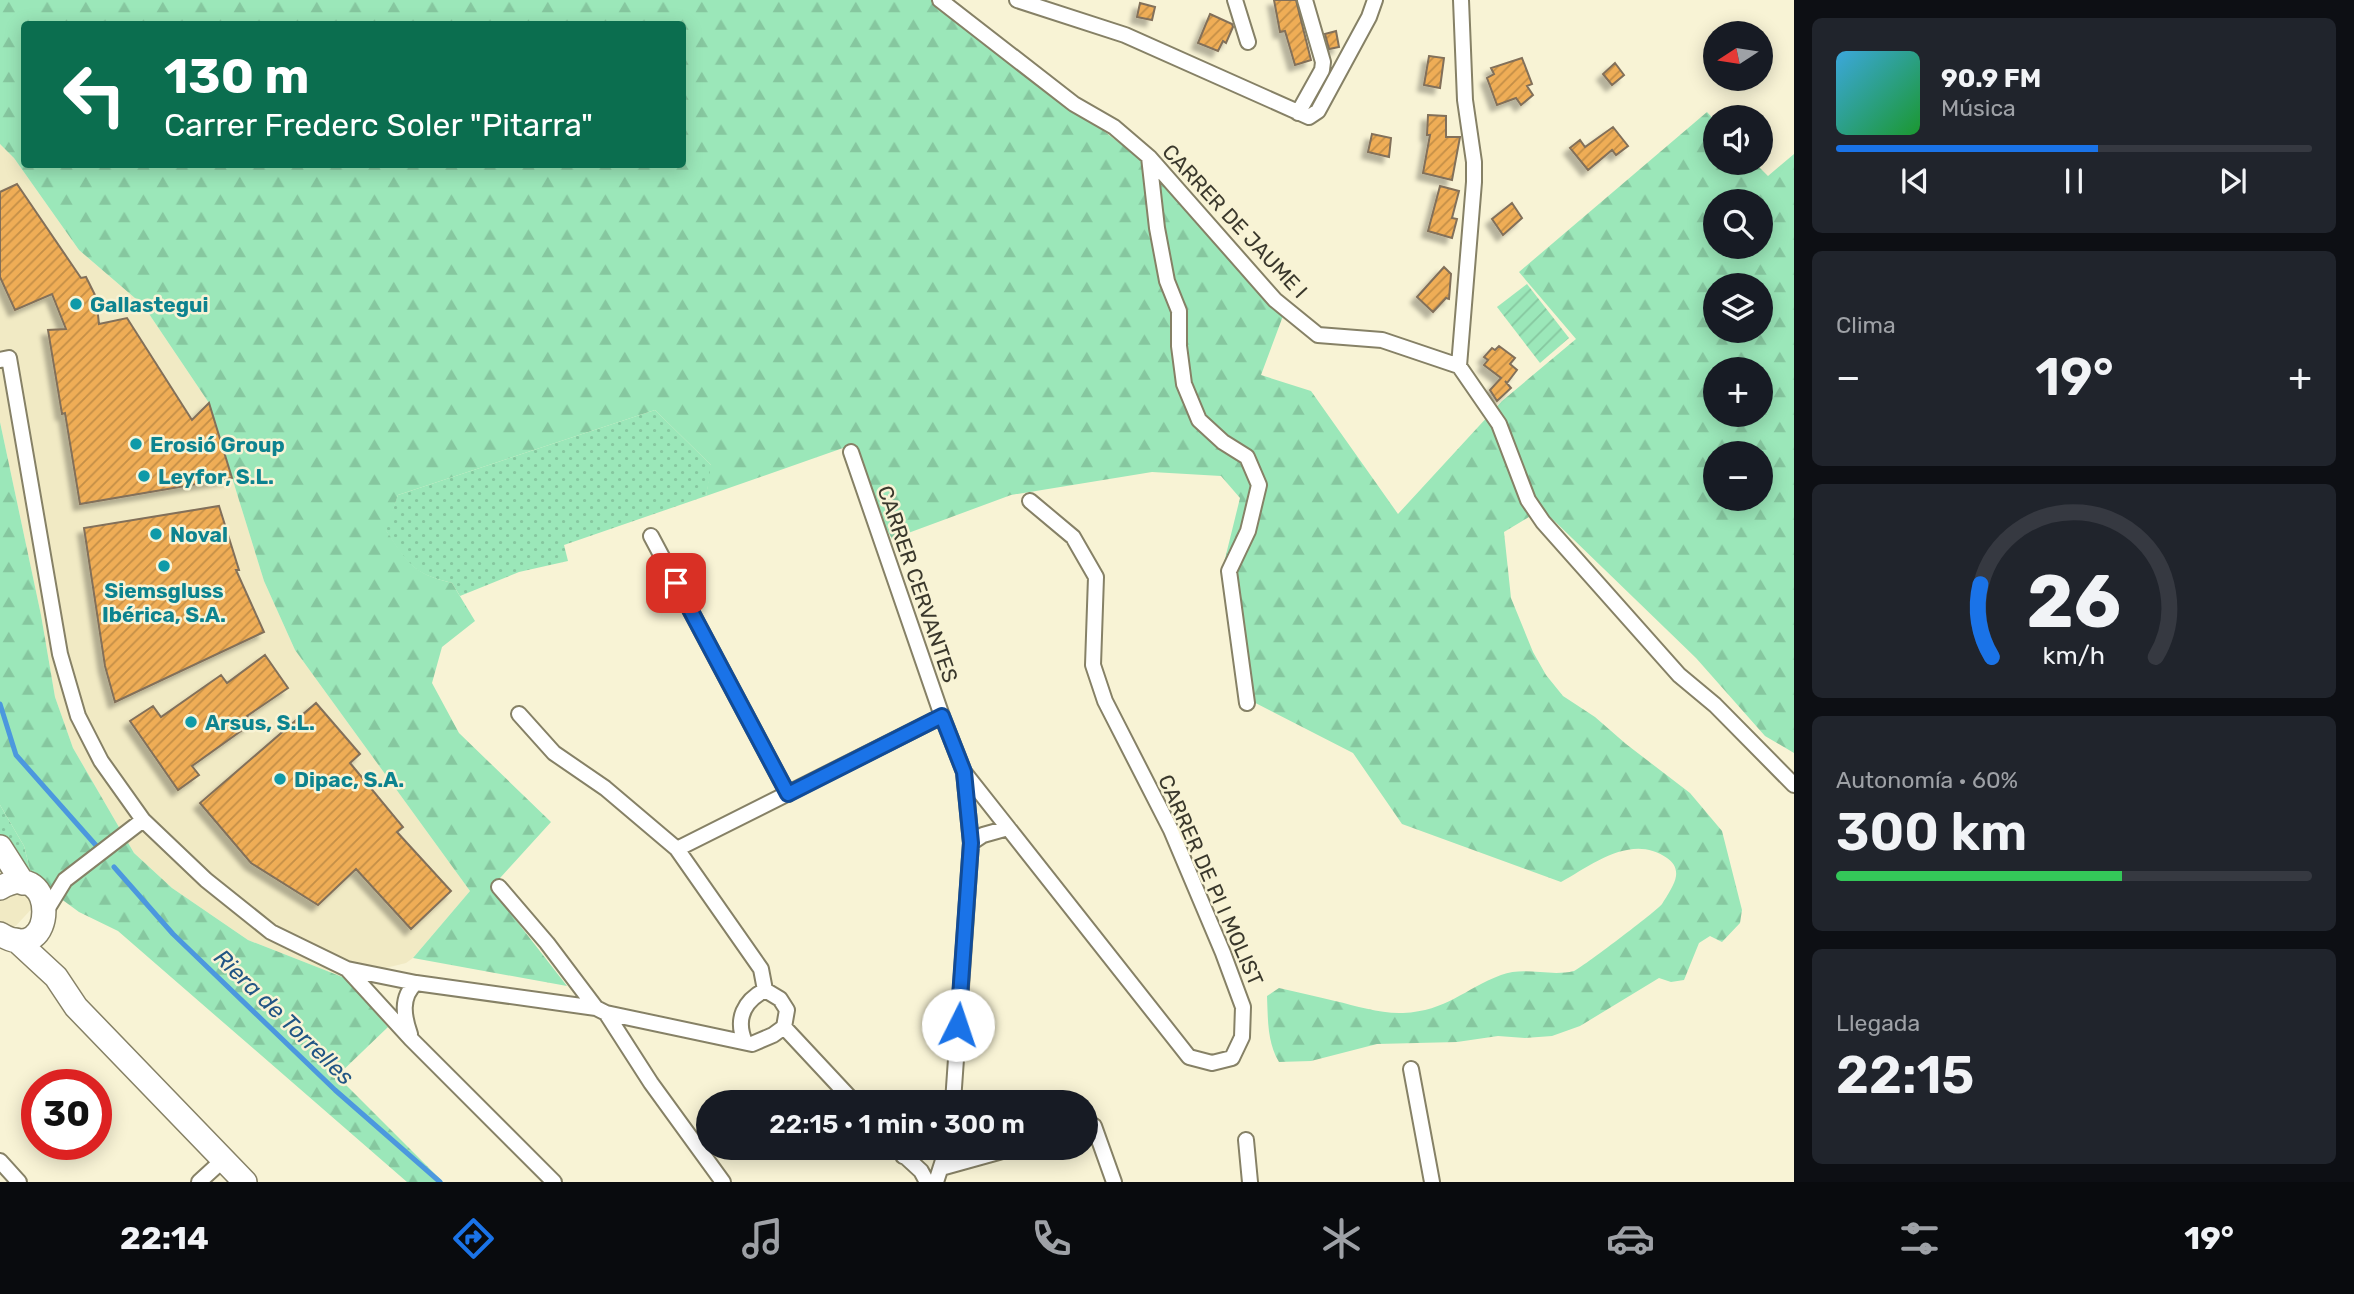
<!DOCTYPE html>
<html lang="es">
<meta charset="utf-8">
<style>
:root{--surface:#171b24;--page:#20242c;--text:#f1f3f6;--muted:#9ea1a6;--line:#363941;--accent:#1a73e8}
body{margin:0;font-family:Rubik,sans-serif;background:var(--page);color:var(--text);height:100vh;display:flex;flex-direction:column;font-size:26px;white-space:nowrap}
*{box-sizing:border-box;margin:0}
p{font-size:23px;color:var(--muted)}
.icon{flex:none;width:38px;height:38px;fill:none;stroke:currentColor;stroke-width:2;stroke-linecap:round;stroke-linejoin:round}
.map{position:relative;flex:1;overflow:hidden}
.sheet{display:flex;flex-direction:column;gap:18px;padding:18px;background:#0d0f14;width:560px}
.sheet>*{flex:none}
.hud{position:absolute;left:21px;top:21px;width:665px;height:147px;border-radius:7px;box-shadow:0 4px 18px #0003;background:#0b6e4f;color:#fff;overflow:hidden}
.needle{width:46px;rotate:258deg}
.buttons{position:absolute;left:1703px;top:21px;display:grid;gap:14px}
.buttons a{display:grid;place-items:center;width:70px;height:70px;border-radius:50%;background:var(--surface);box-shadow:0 4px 18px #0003;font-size:35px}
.speed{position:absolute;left:21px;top:1069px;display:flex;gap:14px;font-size:35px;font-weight:700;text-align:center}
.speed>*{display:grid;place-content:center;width:91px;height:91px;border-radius:50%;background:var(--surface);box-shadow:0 4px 18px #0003;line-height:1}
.speed .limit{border:10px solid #d22;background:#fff;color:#111}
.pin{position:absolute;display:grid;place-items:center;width:60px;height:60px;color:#fff;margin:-30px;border-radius:14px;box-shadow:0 4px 10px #0006}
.me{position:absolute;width:77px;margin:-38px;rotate:4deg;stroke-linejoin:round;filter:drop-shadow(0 0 5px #0008)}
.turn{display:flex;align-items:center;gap:24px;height:147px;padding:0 28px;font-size:32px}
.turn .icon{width:91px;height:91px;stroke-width:2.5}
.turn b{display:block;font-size:49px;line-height:60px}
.big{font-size:52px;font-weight:600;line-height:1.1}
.sheet .tile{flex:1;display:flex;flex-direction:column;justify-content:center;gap:10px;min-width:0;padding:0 24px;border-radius:10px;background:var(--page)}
.sheet .dial{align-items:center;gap:0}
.dial svg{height:182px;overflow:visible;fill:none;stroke:var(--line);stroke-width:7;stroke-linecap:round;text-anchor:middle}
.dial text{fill:var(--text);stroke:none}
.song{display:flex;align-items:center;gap:21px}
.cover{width:84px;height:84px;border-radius:10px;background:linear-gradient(135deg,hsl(200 70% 55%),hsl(130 70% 35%))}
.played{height:7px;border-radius:4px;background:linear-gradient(90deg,var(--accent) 55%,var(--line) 55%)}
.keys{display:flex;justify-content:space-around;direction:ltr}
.heat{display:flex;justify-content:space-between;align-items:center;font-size:38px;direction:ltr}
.charge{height:10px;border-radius:5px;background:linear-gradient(90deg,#34c759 60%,var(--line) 0)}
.trip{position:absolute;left:696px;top:1090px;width:402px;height:70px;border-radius:35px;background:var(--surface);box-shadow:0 4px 18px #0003;font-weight:600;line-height:70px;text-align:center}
.tabs{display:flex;height:112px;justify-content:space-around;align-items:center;background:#090b0e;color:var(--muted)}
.tabs .icon{width:49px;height:49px}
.tabs .active{color:var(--accent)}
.tabs b{font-size:32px;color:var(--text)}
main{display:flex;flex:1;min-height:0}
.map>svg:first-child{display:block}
</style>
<main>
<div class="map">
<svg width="1794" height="1182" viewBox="0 0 1794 1182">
<defs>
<pattern id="grass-dots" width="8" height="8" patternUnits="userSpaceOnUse" patternTransform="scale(1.75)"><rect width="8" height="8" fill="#9be7b9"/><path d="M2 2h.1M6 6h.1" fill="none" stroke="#86c79f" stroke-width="1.8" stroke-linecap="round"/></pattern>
<pattern id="forest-firs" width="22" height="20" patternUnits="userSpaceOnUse" patternTransform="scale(1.75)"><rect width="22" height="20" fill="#9be7b9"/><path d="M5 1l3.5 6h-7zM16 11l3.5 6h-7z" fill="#86c79f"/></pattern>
<pattern id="garden-furrows" width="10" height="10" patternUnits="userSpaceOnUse" patternTransform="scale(1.75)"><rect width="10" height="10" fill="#9be7b9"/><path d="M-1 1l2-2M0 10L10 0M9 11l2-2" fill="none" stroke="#86c79f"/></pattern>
<pattern id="building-hatch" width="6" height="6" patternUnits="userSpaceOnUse" patternTransform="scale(1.75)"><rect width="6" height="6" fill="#efad56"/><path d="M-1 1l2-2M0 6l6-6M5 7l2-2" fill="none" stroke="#c38e47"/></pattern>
<filter id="shadow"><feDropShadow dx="-6" dy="6" stdDeviation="2" flood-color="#0004"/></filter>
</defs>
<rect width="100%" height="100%" fill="#f8f3d5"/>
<path fill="#f1eac4" d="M0,144L14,158L79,250L143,305L209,403L264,581L295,650L470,891L413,958L406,963L345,978L248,940L172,888L134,853L73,748L55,697L41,615L0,422Z
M5,869L30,870L49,890L0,943V872Z"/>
<path fill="url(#grass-dots)" d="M655,410L712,466L706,496L564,545L568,561L519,572L460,596L452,583C411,573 407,563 385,529L398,495Z
M0,805L24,846L30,870L5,869L0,872Z"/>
<path fill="url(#forest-firs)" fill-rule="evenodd" d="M0,0H931L1138,157L1168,183L1283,316L1261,375L1311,391L1398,514L1502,401L1576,339L1519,272L1707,112L1715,121V163H1755L1768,176L1794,154V753L1765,736L1696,658L1542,509L1504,532L1511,598L1533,652L1546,675L1563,696L1595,717L1626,744L1690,793L1722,831L1742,910L1740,923L1722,942L1710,936L1699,943L1684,980L1671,982L1659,978L1580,1026L1552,1036L1525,1038L1498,1036L1457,1042L1377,1044L1311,1061L1279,1062C1267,1042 1268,1019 1267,996L1279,988C1298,992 1317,997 1335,1001C1357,1006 1381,1014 1403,1013C1447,1011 1464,989 1501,975C1525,966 1549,977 1574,971C1580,969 1658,910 1662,904C1667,896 1675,884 1676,876C1677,868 1673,862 1667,858C1632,833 1593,864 1561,882L1402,824L1353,753L1238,694L1222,571L1240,498L1221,476L1152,472L1011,495L892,539L843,448L706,496L711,465L655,410L398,495L386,530C408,563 412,573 452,583L475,621L442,647L432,683L459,733L551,822L491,888L567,986L413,958L470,891L295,650L264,581L209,403L143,305L79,250L14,158L0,144ZM24,24H682V164H24ZM1715,201H1760V247H1715ZM1715,285H1760V331H1715ZM1715,369H1760V415H1715ZM1715,453H1760V499H1715Z
M0,422L41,615L55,697L73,748L134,853L172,888L248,940L345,978L388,1027L337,1076L443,1182H407L118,931L79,912L49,890L30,870L24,846L0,805Z"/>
<path fill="url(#garden-furrows)" d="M1527,284L1569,338L1540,363L1497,307Z"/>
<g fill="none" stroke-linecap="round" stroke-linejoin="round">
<path stroke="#4c98de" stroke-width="5" d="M0,704L16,755L101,851
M114,867L173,934L335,1090L440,1182"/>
</g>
<path fill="url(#building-hatch)" stroke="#82705a" stroke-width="2" filter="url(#shadow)" d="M1274,0H1296L1311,60L1295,65L1285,31L1280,32Z
M1140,3L1155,7L1152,20L1137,17Z
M1210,14L1232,24L1233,27L1226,43L1223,41L1218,51L1198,43Z
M1336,31L1339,47L1329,49L1325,34Z
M1429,56L1444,58L1440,88L1424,85Z
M1522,58L1532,84L1527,86L1533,95L1521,105L1516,98L1497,105L1487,78L1494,74L1491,68Z
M1615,63L1624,75L1612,85L1603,74Z
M1428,115L1446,116V137H1460L1452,180L1423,173L1430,135H1427Z
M1613,127L1628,146L1616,155L1612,150L1588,170L1570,148L1580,140L1585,147Z
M1372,134L1391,138L1389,157L1368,152Z
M17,184L81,278L86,277L96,297L99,324L127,318L192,420L209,403L232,478L80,504L65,413L62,414L48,330L66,329L52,294L15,310L0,277V192Z
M1440,186L1459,191L1452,218L1457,219L1452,238L1428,231Z
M1512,203L1522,218L1503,235L1492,219Z
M1444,267L1451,274L1449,299L1446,298L1433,312L1417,297Z
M1499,346L1515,358L1510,364L1517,370L1507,383L1505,381L1511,388L1497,401L1490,390L1501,378L1484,365L1488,360L1484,357L1492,348L1495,350Z
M219,506L239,570H236L264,632L115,702L105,666L84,528Z
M265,655L288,688L247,716L252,723L192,766L199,775L178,790L130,721L153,706L161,717L221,675L227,683Z
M316,703L360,754L350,763L403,827L397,832L451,891L411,929L356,869L318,905L251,863L200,803Z"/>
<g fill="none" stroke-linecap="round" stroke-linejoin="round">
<defs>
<path id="minor" d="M940,0L1074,104L1114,127L1149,157L1275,300L1318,335L1382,340L1459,366L1499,424L1528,500L1543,522L1679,675L1715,705L1794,785
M1017,0L1125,35L1309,117L1318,111L1369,17L1375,0
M1235,0L1248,42
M1298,113L1322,70L1323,62L1305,0
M1149,157L1157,228L1167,281L1179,311V346L1184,384L1199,420L1223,442L1247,457L1259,485L1248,531L1229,571L1247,703
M0,360L9,358L60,654L78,716L101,761L143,820L206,880L271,932L347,969L416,983L596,1008L606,1013L752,1044L773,1035L784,1027L787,1010L780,999L765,990L761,969L677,849L605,788L554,753L519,714
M1459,366L1474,182V162L1465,100L1461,0
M851,452L942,716L964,772L971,843L953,1102
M651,536L788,794
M964,772L1189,1057L1212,1063L1232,1058L1242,1037L1243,1007L1223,953L1171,830L1105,701L1093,665L1096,577L1073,537L1030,501
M971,843L983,835L1008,828
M677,849L942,716
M499,887L547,943L596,1008
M46,911L65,880L143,820
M347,969L411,1039L554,1182
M606,1013L651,1083L723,1182
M784,1027L854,1102
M410,1034C404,1017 400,997 416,983
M745,1042C735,1019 744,1001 765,990
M1411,1069L1432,1182
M1087,1128L1094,1126L1114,1182
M1246,1140L1250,1182
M896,1148L921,1171L927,1182
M903,1156L929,1148
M0,1161L19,1182
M941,1168L1013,1148
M199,1182L223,1160
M936,1182L947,1148"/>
<path id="primary" d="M0,847L23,883
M0,888C59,854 58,970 0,934
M16,940L56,977L76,1007L245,1182"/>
</defs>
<use href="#minor" stroke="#868166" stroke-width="18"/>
<use href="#primary" stroke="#868166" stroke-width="26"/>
<use href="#minor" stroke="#fff" stroke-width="14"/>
<use href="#primary" stroke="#fff" stroke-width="23"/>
</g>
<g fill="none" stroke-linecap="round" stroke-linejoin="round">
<defs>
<path id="route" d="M676,583L788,794L942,716L964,772L971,843L958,1025"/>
</defs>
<use href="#route" stroke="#114b97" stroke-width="18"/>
<use href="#route" stroke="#1a73e8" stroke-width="12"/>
</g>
<g fill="#0f9aa8" stroke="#f8f3d5" stroke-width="2.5">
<circle cx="76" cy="304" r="7"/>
<circle cx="136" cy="444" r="7"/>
<circle cx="144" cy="476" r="7"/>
<circle cx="156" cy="534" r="7"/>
<circle cx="164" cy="566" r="7"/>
<circle cx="191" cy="722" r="7"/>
<circle cx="280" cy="779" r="7"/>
</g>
<g text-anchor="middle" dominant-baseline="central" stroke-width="5" stroke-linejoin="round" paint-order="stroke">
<g font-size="21" fill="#3a382c" stroke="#f8f3d5">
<text transform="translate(1235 221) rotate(47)">CARRER DE JAUME I</text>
<text transform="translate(918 584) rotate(71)">CARRER CERVANTES</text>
<text transform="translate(1211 880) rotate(66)">CARRER DE PI I MOLIST</text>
</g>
<g font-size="21" font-weight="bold" fill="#0d838f" stroke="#f8f3d5" text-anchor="start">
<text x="90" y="304">Gallastegui</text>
<text x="150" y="444">Erosió Group</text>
<text x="158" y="476">Leyfor, S.L.</text>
<text x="170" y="534">Noval</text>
<text x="164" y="590" text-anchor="middle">Siemsgluss<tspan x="164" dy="24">Ibérica, S.A.</tspan></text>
<text x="205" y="722">Arsus, S.L.</text>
<text x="294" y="779">Dipac, S.A.</text>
</g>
<g font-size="23" font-style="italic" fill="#215584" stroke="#f8f3d5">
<text transform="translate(284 1017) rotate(44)">Riera de Torrelles</text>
</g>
</g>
</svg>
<div class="buttons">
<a><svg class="needle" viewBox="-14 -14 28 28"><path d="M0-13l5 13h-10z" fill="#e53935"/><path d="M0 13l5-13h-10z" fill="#9ea1a6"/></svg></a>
<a><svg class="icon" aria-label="sound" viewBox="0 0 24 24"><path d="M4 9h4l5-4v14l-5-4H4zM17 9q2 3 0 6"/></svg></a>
<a><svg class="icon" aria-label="search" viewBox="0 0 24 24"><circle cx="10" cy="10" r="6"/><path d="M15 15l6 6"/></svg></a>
<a><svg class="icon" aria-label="layers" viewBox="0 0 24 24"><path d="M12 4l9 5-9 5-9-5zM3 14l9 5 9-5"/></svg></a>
<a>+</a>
<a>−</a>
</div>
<div class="speed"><div class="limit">30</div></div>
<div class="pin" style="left:676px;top:583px;background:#d93025"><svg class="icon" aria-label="arrive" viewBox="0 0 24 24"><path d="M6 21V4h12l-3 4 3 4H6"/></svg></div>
<svg class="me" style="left:958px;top:1025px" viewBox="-20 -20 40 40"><circle r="19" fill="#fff"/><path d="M0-13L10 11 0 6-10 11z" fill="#1a73e8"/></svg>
<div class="trip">22:15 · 1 min · 300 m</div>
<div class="hud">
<div class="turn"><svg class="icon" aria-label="left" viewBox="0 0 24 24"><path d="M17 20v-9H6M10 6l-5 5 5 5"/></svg><div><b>130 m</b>Carrer Frederc Soler &quot;Pitarra&quot;</div></div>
</div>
</div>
<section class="sheet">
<div class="tile">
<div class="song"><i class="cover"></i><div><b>90.9 FM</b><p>Música</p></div></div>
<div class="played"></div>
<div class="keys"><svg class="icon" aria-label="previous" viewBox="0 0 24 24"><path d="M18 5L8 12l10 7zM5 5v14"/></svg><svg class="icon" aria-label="pause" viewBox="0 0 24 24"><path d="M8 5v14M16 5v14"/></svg><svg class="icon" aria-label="next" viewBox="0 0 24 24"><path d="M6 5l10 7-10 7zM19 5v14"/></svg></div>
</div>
<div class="tile"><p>Clima</p>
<div class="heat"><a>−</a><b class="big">19°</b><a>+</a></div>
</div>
<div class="tile dial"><svg viewBox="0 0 100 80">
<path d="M14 69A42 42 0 1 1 86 69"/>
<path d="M14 69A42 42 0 0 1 9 37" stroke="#1a73e8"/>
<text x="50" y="56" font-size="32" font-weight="700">26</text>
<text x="50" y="72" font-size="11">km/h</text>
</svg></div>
<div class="tile"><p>Autonomía · 60%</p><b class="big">300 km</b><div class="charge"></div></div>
<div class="tile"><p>Llegada</p><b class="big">22:15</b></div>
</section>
</main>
<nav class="tabs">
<b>22:14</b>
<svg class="icon active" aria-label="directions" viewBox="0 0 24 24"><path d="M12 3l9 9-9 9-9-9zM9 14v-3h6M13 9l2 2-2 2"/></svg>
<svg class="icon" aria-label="music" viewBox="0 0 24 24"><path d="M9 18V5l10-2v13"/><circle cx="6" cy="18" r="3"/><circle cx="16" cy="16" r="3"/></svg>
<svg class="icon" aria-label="phone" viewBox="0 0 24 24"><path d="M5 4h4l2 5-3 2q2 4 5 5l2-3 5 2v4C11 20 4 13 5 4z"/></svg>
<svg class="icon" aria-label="climate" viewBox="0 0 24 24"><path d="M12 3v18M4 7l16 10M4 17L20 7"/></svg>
<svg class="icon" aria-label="car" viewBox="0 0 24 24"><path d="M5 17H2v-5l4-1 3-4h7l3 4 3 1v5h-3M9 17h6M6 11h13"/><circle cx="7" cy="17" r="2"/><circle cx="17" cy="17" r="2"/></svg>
<svg class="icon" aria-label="filters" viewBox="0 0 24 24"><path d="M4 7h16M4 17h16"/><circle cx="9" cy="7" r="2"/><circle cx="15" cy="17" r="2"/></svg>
<b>19°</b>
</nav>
